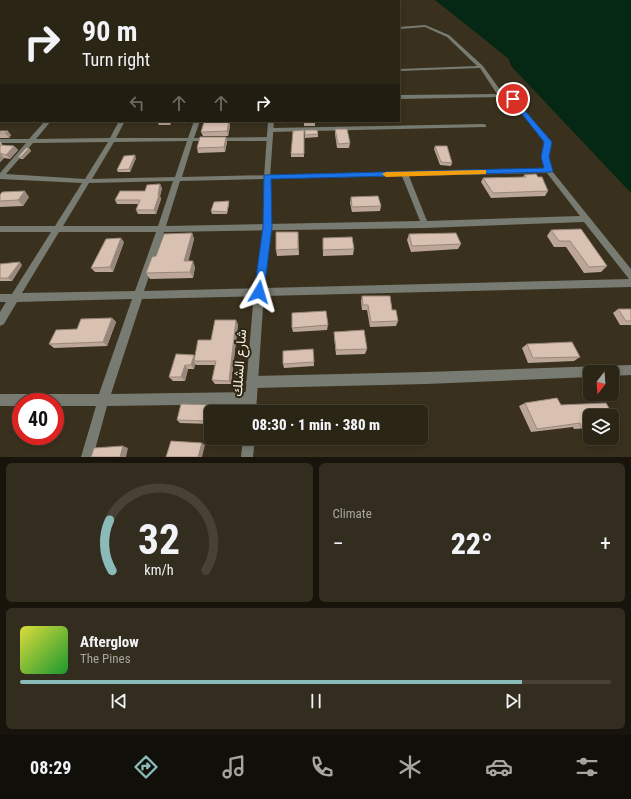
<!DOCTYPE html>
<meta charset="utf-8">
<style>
:root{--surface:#2b2516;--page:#332d1f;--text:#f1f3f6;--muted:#a6a5a1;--line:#474235;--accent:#8bbbb9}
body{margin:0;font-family:"Roboto Condensed",Vazirmatn,sans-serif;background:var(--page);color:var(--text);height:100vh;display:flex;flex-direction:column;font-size:15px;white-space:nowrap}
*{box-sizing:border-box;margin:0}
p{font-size:13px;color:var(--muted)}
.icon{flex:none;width:22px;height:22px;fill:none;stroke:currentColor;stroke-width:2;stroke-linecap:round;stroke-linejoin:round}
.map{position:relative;height:457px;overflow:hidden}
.panel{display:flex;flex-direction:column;gap:6px;padding:6px;background:#18140c;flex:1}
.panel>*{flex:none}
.top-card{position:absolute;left:0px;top:0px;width:400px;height:122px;box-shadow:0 2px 6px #0003,0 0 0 1px var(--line);background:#2b2516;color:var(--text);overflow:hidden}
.needle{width:26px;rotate:197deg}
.controls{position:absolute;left:583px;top:365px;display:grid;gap:8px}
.controls a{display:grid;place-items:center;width:36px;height:36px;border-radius:6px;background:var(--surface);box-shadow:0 2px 6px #0003,0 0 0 1px var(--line);font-size:20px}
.speed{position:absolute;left:12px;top:393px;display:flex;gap:8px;font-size:20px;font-weight:700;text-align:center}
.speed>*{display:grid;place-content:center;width:52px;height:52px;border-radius:50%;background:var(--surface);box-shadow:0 2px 6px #0003,0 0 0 1px var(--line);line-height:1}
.speed .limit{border:6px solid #d22;background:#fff;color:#111}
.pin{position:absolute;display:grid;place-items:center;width:34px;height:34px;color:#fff;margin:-17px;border:2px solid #fff;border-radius:50%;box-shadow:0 1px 4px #0007}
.me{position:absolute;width:44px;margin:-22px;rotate:7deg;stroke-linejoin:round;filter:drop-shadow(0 0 3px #0008)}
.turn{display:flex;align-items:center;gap:14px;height:84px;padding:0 16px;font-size:18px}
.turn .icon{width:52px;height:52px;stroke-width:2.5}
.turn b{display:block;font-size:28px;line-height:34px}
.lanes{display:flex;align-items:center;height:38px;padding:0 16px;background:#0003;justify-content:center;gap:20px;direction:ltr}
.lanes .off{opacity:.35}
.big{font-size:30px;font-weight:800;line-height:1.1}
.panel .tile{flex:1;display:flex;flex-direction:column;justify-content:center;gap:6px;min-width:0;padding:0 14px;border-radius:6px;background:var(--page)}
.panel .dial{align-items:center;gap:0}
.dial svg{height:104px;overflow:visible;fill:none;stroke:var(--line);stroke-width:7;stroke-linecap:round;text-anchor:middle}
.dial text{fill:var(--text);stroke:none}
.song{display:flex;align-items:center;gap:12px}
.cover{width:48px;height:48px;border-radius:6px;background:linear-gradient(135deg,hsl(60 70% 55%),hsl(130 70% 35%))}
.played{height:4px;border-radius:2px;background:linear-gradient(90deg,var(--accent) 85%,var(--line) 85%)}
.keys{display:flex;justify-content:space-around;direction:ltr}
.heat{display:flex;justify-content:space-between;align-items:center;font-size:22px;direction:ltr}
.panel .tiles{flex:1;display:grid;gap:6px;grid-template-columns:1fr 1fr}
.tile:last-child{grid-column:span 2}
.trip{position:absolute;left:204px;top:405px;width:224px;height:40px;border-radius:6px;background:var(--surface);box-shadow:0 2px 6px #0003,0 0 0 1px var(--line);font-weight:800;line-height:40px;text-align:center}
.tab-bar{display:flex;height:64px;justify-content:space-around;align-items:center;background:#110f09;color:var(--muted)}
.tab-bar .icon{width:28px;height:28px}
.tab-bar .current{color:var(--accent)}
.tab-bar b{font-size:18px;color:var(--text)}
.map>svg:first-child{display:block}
</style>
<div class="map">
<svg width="631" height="457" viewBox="0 0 631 457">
<rect width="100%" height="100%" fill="#39311d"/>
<path fill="#052814" d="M435,0H631V193L511,66L509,59Z"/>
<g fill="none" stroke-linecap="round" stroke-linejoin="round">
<path fill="#787b71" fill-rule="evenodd" d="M0,8H1V10H0Z
M425,25L449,35L483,66L503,94L515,98L550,141L551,142L548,157L552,171L631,269V287L142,299L111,394L251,392L255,394L257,398L255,402L251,404L107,406L93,457H81L96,406H55V402H21V406H0V394H99L132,299L17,302L4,324L0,326V312L6,302H0V294H12L51,232H0V226H55L82,183L0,179V173L26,143H0V139H29L45,121H51L36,139L110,138L119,121H125L116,138H188L194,121H200L194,138L270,137L273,139L270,141H193L182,177L545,169L542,157L545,142L511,100L501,97L399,99V95L497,94L480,68L399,71V69L477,66L447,37L425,27L399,29V27ZM187,141L175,177L92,179L114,142ZM108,142L85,179L6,174L33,143ZM547,173L580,216L427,221L409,176ZM402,176L420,221L166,226L180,181ZM173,181L158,226H63L89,183ZM584,222L629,279L144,291L164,232L425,228ZM59,232H156L135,291L22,293Z
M0,58H1V60H0Z
M0,74H1V76H0Z
M1,96V100L0,101V97Z
M0,109H1V113H0Z
M484,124L486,125V127L271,132L268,130L271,128Z
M631,365V375L612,376V372H590V377L426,384L252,388L248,386L246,382L248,378L252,376L426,372Z"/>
<path fill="#787b71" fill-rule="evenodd" d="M273,0H277L278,1H274Z
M268,121H274L270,177L271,227L264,292L256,412H244L254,292L263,227L264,177Z
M243,438H255L253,457H241Z"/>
</g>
<path fill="#bba698" d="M399,81L401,85L400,90H399Z
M157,121H172L170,125H159Z
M229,121L230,126L228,136H203L201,132L210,122Z
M304,121H324V123H315V126H304Z
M335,129L350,143L349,148H337L335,134Z
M304,130V157H291V154Z
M305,130L318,134V137L305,138Z
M0,131L11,135L9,138H0Z
M226,137L227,142L225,152L198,153L197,148Z
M0,141L2,144V145L14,146L18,150L10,159L4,158L0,162Z
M435,146L452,163L451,166L440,165L434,149Z
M29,148L31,151L23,159H21L18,157Z
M136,158L130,172H118L117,170Z
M524,175L548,191L545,196L491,198L481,182L483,178L523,177Z
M162,188L160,196L161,199L156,214H138L136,210L138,204H117L115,200L145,191Z
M0,195L29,197L23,206L0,207Z
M351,197L381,206L380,211L352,212L350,203Z
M229,204L227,214H212L211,211Z
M581,229L607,266L601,272L584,273L566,247H554L547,236L551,230Z
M298,232L299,255L277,256L276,250Z
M192,233L194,239L188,261L195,267L193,278L150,279L146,273L156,256Z
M409,234L461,244L458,249L411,252L407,240Z
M323,238L354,249L353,255L323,256Z
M124,242L113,272H95L91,268Z
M0,264L22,265L12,281H0Z
M362,296L392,310L398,321L396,326L370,327L367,310H362L361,301Z
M618,309H631V325H620L613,313Z
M112,318L116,322L107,346L54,348L49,344Z
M238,324L231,384H215L212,380L215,365H196L195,364L194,369H188L185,381H173L169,377L194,355L195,356L211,340Z
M328,325L327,330L293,332L292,328Z
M334,332L367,349L365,354L336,355L334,336Z
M527,344L580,357L574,361L528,363L522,348Z
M313,349L314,366L284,368L283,364Z
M557,398L561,405L606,403L618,424L612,427V416H590V428L574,429L573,427L531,432L519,406L525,403Z
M218,405L221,409L220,412H211V424L180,423L177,420Z"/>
<path fill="#98877c" d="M169,121H172L170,125Z
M229,121L230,126L228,136L227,131Z
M8,131L11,135L9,138L5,133Z
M226,137L227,142L225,152L224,147Z
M14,146L18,150L10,159L6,155Z
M29,148L31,151L23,159L21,157Z
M0,153L4,158L0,162Z
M135,155L136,158L130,172L129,169Z
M160,184L162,188L160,196L161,199L156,214L154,210Z
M25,191L29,197L23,206L18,200Z
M192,233L194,239L187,267L184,261Z
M121,238L124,242L113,272L110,267Z
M193,261L195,267L193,278L190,272Z
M20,262L22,265L12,281L8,278Z
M112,318L116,322L107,346L103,342Z
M236,320L238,324L231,384L229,381Z
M194,355L197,359L194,361L195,364L194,369L191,365Z
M185,365L188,369L185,381L181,377Z
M218,405L221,409L220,412H217Z
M202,443L205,445L202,457H198Z
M123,446L128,448L126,457H120Z"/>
<path fill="#d9c1b1" stroke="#98877c" d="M233,0H250V1H233Z
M1,77V84H0V79Z
M210,121H229L227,131L201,132L204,122H210Z
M304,121H315V122H304Z
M335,129H347L350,143L338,144Z
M304,130V154H291L293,131Z
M305,130H317L318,134L305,135Z
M0,131H8L5,133H0Z
M200,137H226L224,147L197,148Z
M0,145L14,146L6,155L0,153Z
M435,146H447L452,163L441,162Z
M26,148H29L21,157H18Z
M135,155L129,169L117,170L124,156Z
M536,174L538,177H542L548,191L493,193L483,178L526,177L524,175Z
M160,184L158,195H159L154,210H136L140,200H115L120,191H145L147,185Z
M25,191L18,200L0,201V195L2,192Z
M378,196L381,206L352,207L351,197Z
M229,201L227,212L211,211L214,202Z
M581,229L607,266L589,267L570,241H559L551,230Z
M276,232H298V249L276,250Z
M192,233L184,261H193L190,272L146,273L152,257L156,256L164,234Z
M456,233L461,244L412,246L409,234Z
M352,237L354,249L323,250V238Z
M121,238L110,267L91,268L106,239Z
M20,262L8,278H0V264Z
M362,296H390L392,310H396L398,321L371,322L368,305H363Z
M618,309H631V321H626Z
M326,311L328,325L292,328V313Z
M112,318L103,342L49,344L56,330L77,329L81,319Z
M215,320H236L229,381L212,380L216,361H194L198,340H211Z
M364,330L367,349L336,350L334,332Z
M572,342L580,357L533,358L527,344Z
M313,349L314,362L283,364V351Z
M176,354L194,355L191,365H185L181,377H169Z
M557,398L561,405L606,403L618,424L612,425V416H590V426H581L580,423L537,429L525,403Z
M181,404L218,405L217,412H211V421L177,420Z
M171,441L202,443L198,457H166Z
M123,446L120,457H91L94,448Z"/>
<path fill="#1a73e8" stroke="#114b97" d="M513,97L552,142L549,157L553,171L552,172L271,179L272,227L264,292L263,296H255L254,292L263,227L264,175L544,168L541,157L544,142L510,99Z"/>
<path fill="#f59e0b" d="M483,170H486V174L386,177L382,174L386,172Z"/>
<g text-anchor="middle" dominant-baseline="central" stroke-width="4" stroke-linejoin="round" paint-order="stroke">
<g font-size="14" fill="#f5efe3" stroke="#2f2713">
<text transform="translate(239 363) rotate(-86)">شارع الشلك</text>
</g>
</g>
</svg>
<div class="controls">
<a><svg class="needle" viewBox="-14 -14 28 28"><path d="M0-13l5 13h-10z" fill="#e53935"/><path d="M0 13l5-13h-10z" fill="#a6a5a1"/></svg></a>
<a><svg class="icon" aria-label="layers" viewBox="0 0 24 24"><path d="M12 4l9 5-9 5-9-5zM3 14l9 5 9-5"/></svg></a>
</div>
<div class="speed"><div class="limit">40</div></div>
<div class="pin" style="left:513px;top:99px;background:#d93025"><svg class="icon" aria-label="arrive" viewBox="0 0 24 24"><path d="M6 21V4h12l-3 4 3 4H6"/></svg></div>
<svg class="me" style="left:259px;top:292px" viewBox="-20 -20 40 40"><path d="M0-17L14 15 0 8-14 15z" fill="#1a73e8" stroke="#fff" stroke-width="4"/></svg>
<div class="trip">08:30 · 1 min · 380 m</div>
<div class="top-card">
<div class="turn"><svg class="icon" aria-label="right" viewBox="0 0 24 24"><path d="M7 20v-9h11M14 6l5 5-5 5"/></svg><div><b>90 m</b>Turn right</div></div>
<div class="lanes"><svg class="icon off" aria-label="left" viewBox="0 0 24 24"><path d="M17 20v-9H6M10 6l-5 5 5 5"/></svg><svg class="icon off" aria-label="ahead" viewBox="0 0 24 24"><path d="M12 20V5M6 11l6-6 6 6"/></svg><svg class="icon off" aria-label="ahead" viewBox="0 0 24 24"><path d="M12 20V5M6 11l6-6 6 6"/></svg><svg class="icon" aria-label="right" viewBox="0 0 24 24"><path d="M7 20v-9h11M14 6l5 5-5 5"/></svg></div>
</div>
</div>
<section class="panel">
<div class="tiles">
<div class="tile dial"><svg viewBox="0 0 100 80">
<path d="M14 69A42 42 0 1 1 86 69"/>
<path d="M14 69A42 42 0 0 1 12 30" stroke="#8bbbb9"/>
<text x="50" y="56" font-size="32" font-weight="700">32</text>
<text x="50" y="72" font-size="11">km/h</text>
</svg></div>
<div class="tile"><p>Climate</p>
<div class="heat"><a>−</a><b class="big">22°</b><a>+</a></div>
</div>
<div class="tile">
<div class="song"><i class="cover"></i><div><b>Afterglow</b><p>The Pines</p></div></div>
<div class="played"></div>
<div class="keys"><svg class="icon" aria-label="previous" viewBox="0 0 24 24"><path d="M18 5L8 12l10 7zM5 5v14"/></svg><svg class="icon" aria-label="pause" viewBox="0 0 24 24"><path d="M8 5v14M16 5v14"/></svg><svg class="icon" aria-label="next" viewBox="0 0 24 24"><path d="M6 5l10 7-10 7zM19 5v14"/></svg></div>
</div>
</div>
</section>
<nav class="tab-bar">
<b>08:29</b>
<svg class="icon current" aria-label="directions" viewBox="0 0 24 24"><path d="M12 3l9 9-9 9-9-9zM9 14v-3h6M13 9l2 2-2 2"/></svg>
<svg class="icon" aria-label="music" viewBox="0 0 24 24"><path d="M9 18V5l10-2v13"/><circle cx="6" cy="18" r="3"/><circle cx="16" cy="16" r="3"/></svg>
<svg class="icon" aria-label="phone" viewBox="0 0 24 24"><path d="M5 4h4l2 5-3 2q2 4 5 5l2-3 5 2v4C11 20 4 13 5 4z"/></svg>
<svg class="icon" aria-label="climate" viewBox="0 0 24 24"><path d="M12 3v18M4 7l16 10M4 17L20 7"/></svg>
<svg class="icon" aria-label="car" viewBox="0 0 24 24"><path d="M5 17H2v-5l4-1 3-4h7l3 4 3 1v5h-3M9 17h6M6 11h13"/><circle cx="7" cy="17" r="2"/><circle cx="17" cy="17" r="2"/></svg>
<svg class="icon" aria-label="filters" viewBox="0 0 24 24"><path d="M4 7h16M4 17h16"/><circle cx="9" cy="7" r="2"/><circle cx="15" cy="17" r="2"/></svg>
</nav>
